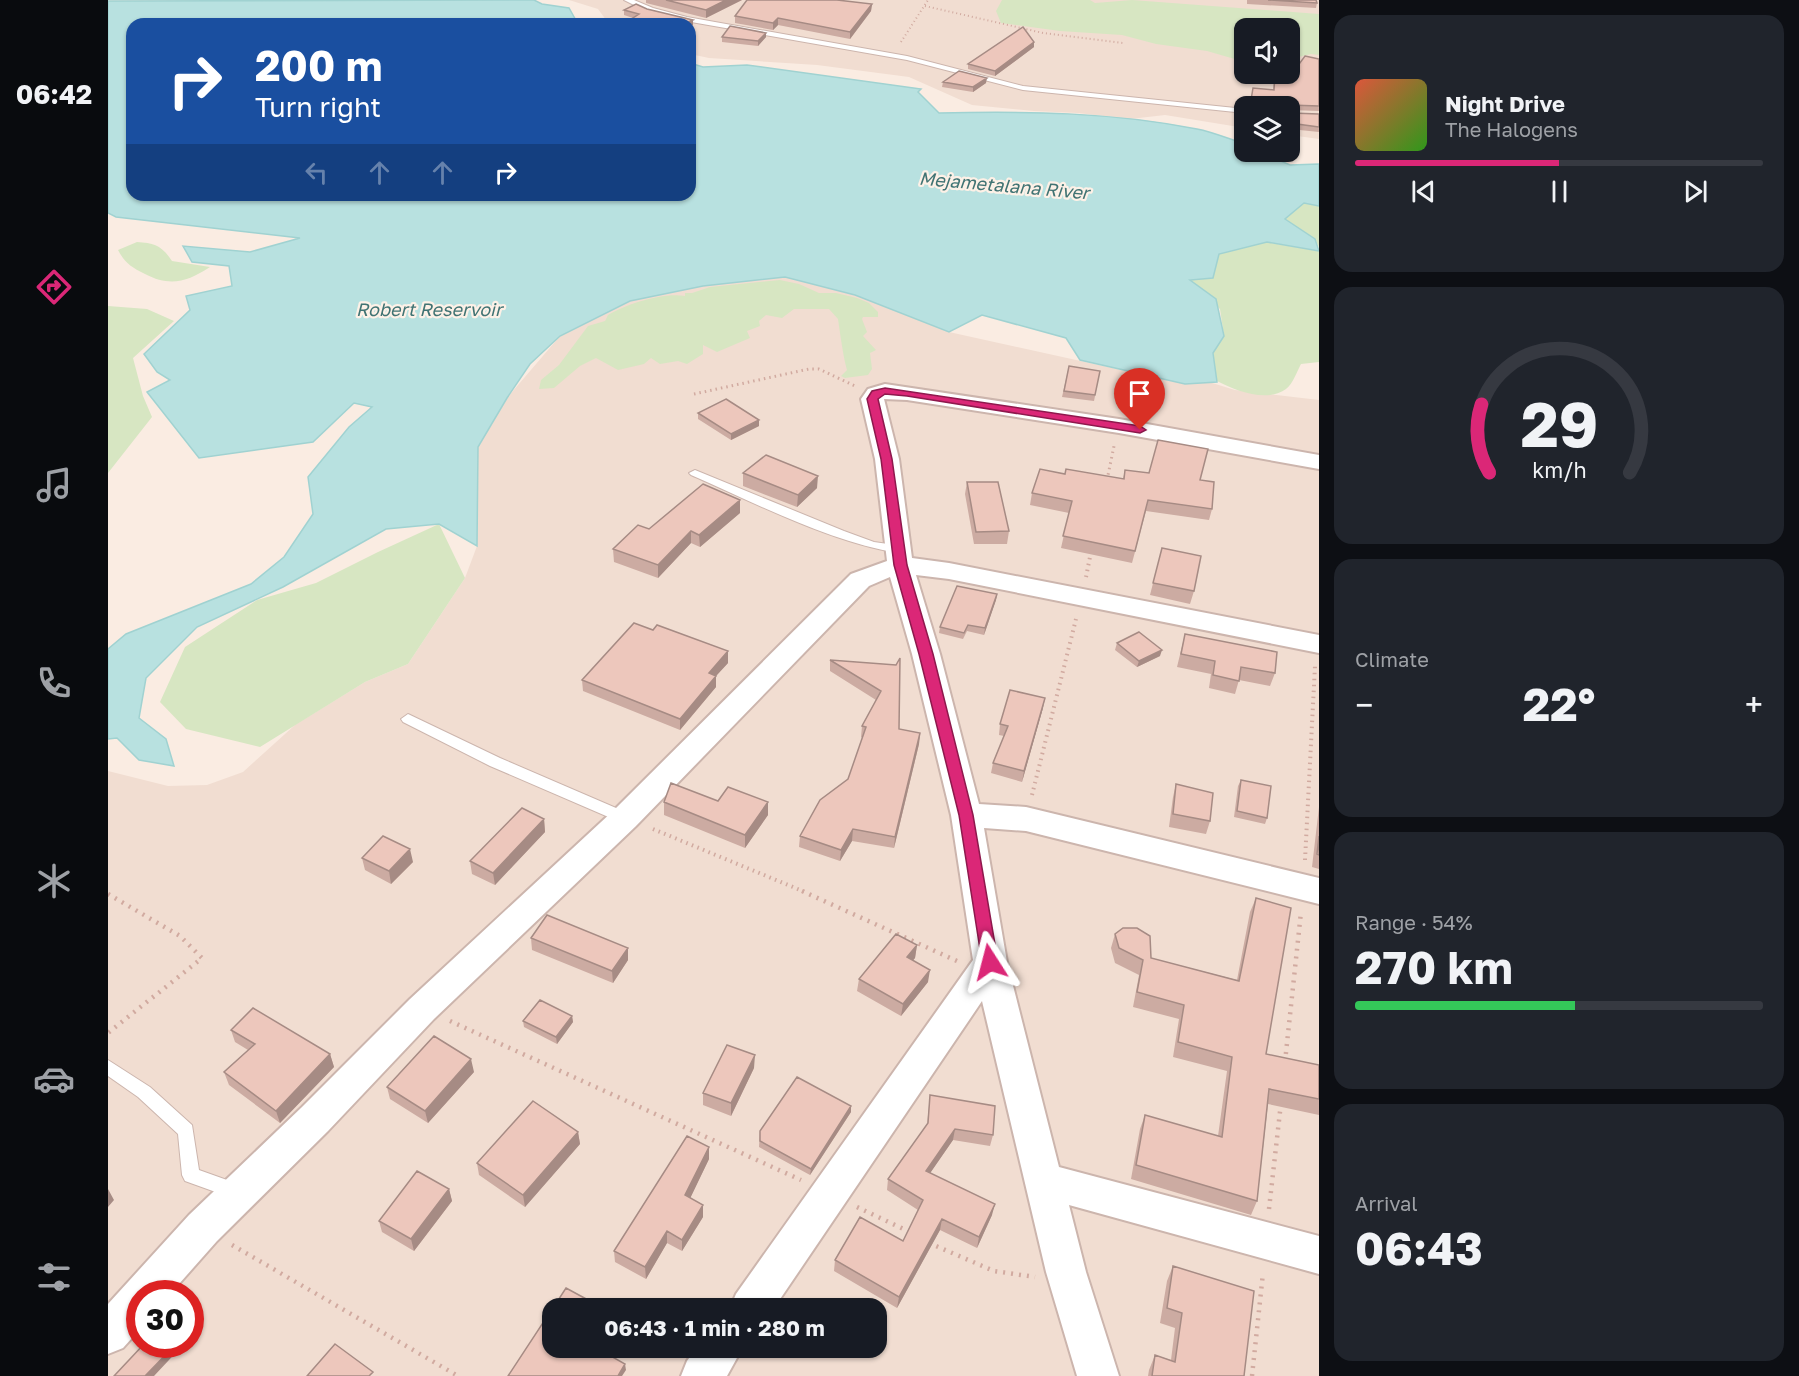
<!DOCTYPE html>
<meta charset="utf-8">
<style>
:root{--surface:#171b24;--page:#20242c;--text:#f1f3f6;--muted:#9ea1a6;--line:#363941;--accent:#db2777}
body{margin:0;font-family:"Golos Text",sans-serif;background:var(--page);color:var(--text);height:100vh;display:flex;flex-direction:column;font-size:22px;white-space:nowrap}
*{box-sizing:border-box;margin:0}
p{font-size:20px;color:var(--muted)}
.icon{flex:none;width:33px;height:33px;fill:none;stroke:currentColor;stroke-width:2;stroke-linecap:round;stroke-linejoin:round}
.map{position:relative;flex:1;overflow:hidden}
.sheet{display:flex;flex-direction:column;gap:15px;padding:15px;background:#0d0f14;width:480px}
.sheet>*{flex:none}
.top-card{position:absolute;left:18px;top:18px;width:570px;height:183px;border-radius:18px;box-shadow:0 2px 4px #0004;background:#1a4fa0;color:#fff;overflow:hidden}
.tools{position:absolute;left:1126px;top:18px;display:grid;gap:12px}
.tools a{display:grid;place-items:center;width:66px;height:66px;border-radius:12px;background:var(--surface);box-shadow:0 2px 4px #0004;font-size:30px}
.speed{position:absolute;left:18px;top:1280px;display:flex;gap:12px;font-size:30px;font-weight:700;text-align:center}
.speed>*{display:grid;place-content:center;width:78px;height:78px;border-radius:50%;background:var(--surface);box-shadow:0 2px 4px #0004;line-height:1}
.speed .limit{border:9px solid #d22;background:#fff;color:#111}
.pin{position:absolute;display:grid;place-items:center;width:51px;height:51px;color:#fff;margin:-62px -26px;border-radius:50% 50% 50% 0;rotate:-45deg;box-shadow:0 0 6px #0007}
.pin .icon{rotate:45deg}
.me{position:absolute;width:66px;margin:-33px;rotate:351deg;stroke-linejoin:round;filter:drop-shadow(0 0 4px #0008)}
.turn{display:flex;align-items:center;gap:21px;height:126px;padding:0 30px;font-size:27px}
.turn .icon{width:78px;height:78px;stroke-width:2.5}
.turn b{display:block;font-size:42px;line-height:51px}
.lanes{display:flex;align-items:center;height:57px;padding:0 30px;background:#0003;justify-content:center;gap:30px;direction:ltr}
.lanes .off{opacity:.35}
.big{font-size:45px;font-weight:700;line-height:1.1}
.sheet .card{flex:1;display:flex;flex-direction:column;justify-content:center;gap:9px;min-width:0;padding:0 21px;border-radius:18px;background:var(--page)}
.sheet .dial{align-items:center;gap:0}
.dial svg{height:156px;overflow:visible;fill:none;stroke:var(--line);stroke-width:7;stroke-linecap:round;text-anchor:middle}
.dial text{fill:var(--text);stroke:none}
.song{display:flex;align-items:center;gap:18px}
.cover{width:72px;height:72px;border-radius:9px;background:linear-gradient(135deg,hsl(10 70% 55%),hsl(110 70% 35%))}
.played{height:6px;border-radius:3px;background:linear-gradient(90deg,var(--accent) 50%,var(--line) 50%)}
.keys{display:flex;justify-content:space-around;direction:ltr}
.heat{display:flex;justify-content:space-between;align-items:center;font-size:33px;direction:ltr}
.charge{height:9px;border-radius:4px;background:linear-gradient(90deg,#34c759 54%,var(--line) 0)}
.trip{position:absolute;left:434px;top:1298px;width:345px;height:60px;border-radius:18px;background:var(--surface);box-shadow:0 2px 4px #0004;font-weight:700;line-height:60px;text-align:center}
main{display:flex;flex:1;min-height:0}
.tab-bar{display:flex;flex-direction:column;width:108px;justify-content:space-around;align-items:center;background:#090b0e;color:var(--muted)}
.tab-bar .icon{width:42px;height:42px}
.tab-bar .active{color:var(--accent)}
.tab-bar b{font-size:27px;color:var(--text)}
.map>svg:first-child{display:block}
</style>
<main>
<nav class="tab-bar">
<b>06:42</b>
<svg class="icon active" aria-label="directions" viewBox="0 0 24 24"><path d="M12 3l9 9-9 9-9-9zM9 14v-3h6M13 9l2 2-2 2"/></svg>
<svg class="icon" aria-label="music" viewBox="0 0 24 24"><path d="M9 18V5l10-2v13"/><circle cx="6" cy="18" r="3"/><circle cx="16" cy="16" r="3"/></svg>
<svg class="icon" aria-label="phone" viewBox="0 0 24 24"><path d="M5 4h4l2 5-3 2q2 4 5 5l2-3 5 2v4C11 20 4 13 5 4z"/></svg>
<svg class="icon" aria-label="climate" viewBox="0 0 24 24"><path d="M12 3v18M4 7l16 10M4 17L20 7"/></svg>
<svg class="icon" aria-label="car" viewBox="0 0 24 24"><path d="M5 17H2v-5l4-1 3-4h7l3 4 3 1v5h-3M9 17h6M6 11h13"/><circle cx="7" cy="17" r="2"/><circle cx="17" cy="17" r="2"/></svg>
<svg class="icon" aria-label="filters" viewBox="0 0 24 24"><path d="M4 7h16M4 17h16"/><circle cx="9" cy="7" r="2"/><circle cx="15" cy="17" r="2"/></svg>
</nav>
<div class="map">
<svg width="1211" height="1376" viewBox="0 0 1211 1376">
<rect width="100%" height="100%" fill="#faece2"/>
<path fill="#f1ddd1" fill-rule="evenodd" d="M461,0H1211V139L1182,135V106H1137V128L1057,115L1022,119L970,113L926,111L864,105L801,77L709,65L601,58L582,54V24H501L490,9ZM1137,28H1182V74H1137Z
M677,277L747,295L841,332L1077,384L1101,382L1127,390L1211,400V1376H0V771L60,786L99,785L135,772L187,725L257,682L300,664L357,578L369,546L370,447L399,398L452,336L522,301L595,286ZM32,1293H82V1344H32ZM444,1308H768V1347H444Z"/>
<path fill="#d7e6c2" d="M894,0H982L987,3L1024,0L1211,14V55L1203,54L1182,59V28H1137V62L1099,51L1048,44L1014,35L952,31L893,23L888,11Z
M1196,203L1211,206V247L1207,239L1177,219Z
M29,242C47,243 54,246 64,261L102,267C79,282 62,287 37,274C23,267 17,263 10,250Z
M1158,242L1211,251V362L1193,364C1189,371 1185,384 1178,389C1159,403 1128,391 1109,381L1105,353L1116,336L1112,309L1081,280L1105,278L1111,254Z
M672,280L691,284L711,293H728L749,298L761,303L770,312V317H755L754,319L759,332L755,336L768,350L762,353L764,369L760,375L737,378L733,376L739,370C735,357 732,332 730,319L721,309H686L674,318L658,315L651,321L652,326L639,331L642,338L609,352L595,345V354L579,364L570,361L552,364L543,358L536,364L510,370L488,358L472,366L446,388L431,389L433,380L451,365L480,326L497,321L500,315C518,304 556,292 577,296V293H584L602,287Z
M0,306L39,309L66,321L25,358L35,396L44,417L0,473Z
M331,524L357,578L300,664L257,682L152,747L78,729L52,702L77,647L149,600L208,583L270,552Z"/>
<path fill="#b8e1e0" stroke="#a0d2d1" stroke-width="1.5" d="M426,0L434,4L461,8L470,24H24V195H582V63L595,67L639,65L813,89L810,92L831,113C918,111 1003,112 1089,129C1105,132 1121,139 1137,144V152H1152L1182,165L1211,164V206L1196,203L1177,219L1207,239L1211,251L1159,242L1111,254L1105,278L1082,280L1108,299L1116,336L1105,353L1109,382L1077,384L972,360L958,338L874,315L841,332L747,295L677,277L595,286L522,301L452,336L422,364L399,398L370,447L369,546L331,524L278,529L175,587L89,627L38,678L31,718L58,739L66,766L31,760L9,738L0,739V649L18,634L143,584L176,557L205,514L200,477L241,427L264,407L246,403L205,442L91,458L39,392L62,380L49,372L36,354L82,310L78,296L124,286L121,266L84,262L75,246L142,252L192,238L8,217L0,213V1Z"/>
<g fill="none" stroke-linecap="round" stroke-linejoin="round">
<defs>
<path id="service" d="M516,0H526L545,8L579,17L799,56L915,86L1137,109V113L915,90L799,60L566,19L540,12Z
M587,470L736,531L766,542L794,546L796,549L790,553C722,542 647,503 583,475L581,473Z
M300,714L392,758L522,814L524,818L522,822H512L382,766L295,722L293,719Z
M0,1060L42,1087L84,1125L91,1170L133,1185L136,1191L133,1197L127,1199L77,1181L74,1175L70,1134L30,1097L0,1076Z"/>
<path id="minor" d="M777,384L1011,419L1211,455V469L1011,433L799,400L776,399L791,459L804,558L841,563L1211,635V653L841,579L808,575L832,654L871,804L918,807L1211,878V904L918,831L876,828L899,962L951,1167L1211,1236V1274L961,1205L978,1272L1011,1376H969L938,1272L874,1001L666,1308H622L628,1294L865,960L843,815L804,654L782,577L761,586L528,826L326,1019L220,1131L109,1241L63,1293H32V1329L15,1348L0,1354V1304L81,1215L194,1107L302,999L506,810L743,574L779,561L767,459L753,399L760,389Z
M589,1347H635L619,1376H573L579,1361Z"/>
</defs>
<use href="#service" stroke="#ccb5ad" stroke-width="2"/>
<use href="#minor" stroke="#ccb5ad" stroke-width="4"/>
<path stroke="#d1aaa0" stroke-width="2" stroke-dasharray="1 3" stroke-linecap="butt" d="M817,6L935,33L1015,43
M793,42L820,0"/>
<path stroke="#d1aaa0" stroke-width="3" stroke-dasharray="1.5 4" stroke-linecap="butt" d="M586,394L701,369H711L747,386
M999,480L1006,446"/>
<path stroke="#d1aaa0" stroke-width="4" stroke-dasharray="1.5 4.5" stroke-linecap="butt" d="M978,577L983,552
M924,795L968,619
M545,829L697,892
M1197,860L1207,666"/>
<path stroke="#d1aaa0" stroke-width="4.5" stroke-dasharray="2 6" stroke-linecap="butt" d="M694,891L849,961
M0,894L72,936L94,958L0,1033
M342,1021L693,1180
M1177,1062L1193,912
M749,1207L804,1233
M1161,1209L1173,1103
M821,1243L886,1271L927,1277
M124,1245L350,1376
M1144,1376L1155,1273"/>
<use href="#service" fill="#fff" fill-rule="evenodd"/>
<use href="#minor" fill="#fff" fill-rule="evenodd"/>
</g>
<path fill="#ccaba2" d="M538,0H634L598,18L538,3Z
M1139,0H1208L1209,3L1208,8L1139,4Z
M764,4L763,11L742,39L670,25L665,30L627,23V16Z
M539,9L585,25L530,24L525,23V18L516,15V10Z
M658,33V37L650,46L614,42V37Z
M926,42V47L887,76L860,69V64Z
M1211,59V111L1183,110V113L1211,114V132L1182,129V106L1165,90L1167,74L1186,71Z
M835,82L878,83L865,92L834,87Z
M961,366L992,371L986,401L954,397Z
M590,413L651,426L623,440L590,419Z
M1017,470L1092,480L1104,509L1101,520L1038,511L1024,563L953,548L961,513L922,505L924,493L957,474L1015,479Z
M635,473L709,488L689,507L635,486Z
M859,482L901,531L899,544H866L857,494Z
M632,513L592,547L583,543L550,578L506,562L505,549L541,529Z
M1054,548L1086,591L1082,604L1042,595Z
M889,594L888,600L876,635L859,631L855,639L831,633L832,627Z
M1077,634L1167,673L1162,686L1131,680L1127,694L1101,688L1103,674L1069,667Z
M1009,643L1052,656L1029,667L1007,650Z
M722,660L788,665L791,729L812,733L811,744L786,848L744,841L732,861L691,847L692,836L740,779L755,738L753,737L754,726L768,700L722,671Z
M620,663L608,676V687L572,730L475,691L474,680Z
M935,708L914,782L883,773L885,763L896,736L891,735L892,724Z
M1133,780L1159,818L1157,824L1126,817L1130,786Z
M1068,784L1102,821L1098,834L1061,827L1065,797Z
M610,801L660,815L637,848L556,815V802Z
M1211,807V869L1204,867Z
M436,819L437,832L387,885L364,874L362,861Z
M254,858L305,862L283,884L257,870Z
M1148,898L1158,1054L1211,1065V1115L1160,1104L1149,1201L1143,1215L1023,1179L1032,1129L1037,1115L1110,1136L1119,1071L1065,1057L1071,1019L1025,1007L1031,975L1007,963L1003,948L1007,934L1043,958L1129,980L1142,912Z
M423,938L520,948V960L505,983L424,950Z
M809,945L807,958L805,960L820,982L793,1016L749,991L751,979Z
M464,1016L465,1022L449,1044L416,1027L415,1021Z
M123,1030L222,1054L226,1067L172,1123L121,1085L116,1072L140,1050L127,1042Z
M646,1068L623,1116L595,1105V1093Z
M366,1072L320,1123L282,1099L279,1087Z
M822,1095L885,1135L882,1146L845,1140L822,1173L884,1215L869,1248L832,1230L789,1308L726,1271L727,1260L795,1241L810,1210L779,1190L780,1179L819,1125Z
M743,1106V1112L702,1175L651,1147L652,1131Z
M470,1132L472,1144L417,1207L371,1175L369,1163Z
M601,1147V1159L582,1198L595,1217L574,1251L559,1243L538,1279L507,1262L506,1251Z
M341,1189L344,1201L306,1251L274,1232L271,1221Z
M1065,1266L1136,1376H1040L1041,1370L1047,1355L1063,1360L1067,1328L1052,1323L1059,1281Z"/>
<path fill="#a68b84" d="M618,0H634L598,18V10Z
M764,4L763,11L742,39V32Z
M670,18V25L665,30V23Z
M585,20V25L582,26V24H576Z
M658,33V37L650,46V41Z
M926,42V47L887,76V71Z
M879,78L878,83L865,92V87Z
M651,420V426L623,440V434Z
M710,476L709,488L689,507L690,495Z
M632,500V513L592,547L591,535Z
M583,531V543L550,578V565Z
M889,594L888,600L876,635L877,628Z
M1054,650L1052,656L1029,667L1031,661Z
M620,651V663L608,676V687L572,730V719L601,673Z
M937,698L935,708L914,782L916,771Z
M812,733L811,744L786,848L787,837Z
M660,802V815L637,848V835Z
M436,819L437,832L387,885L385,873Z
M745,829L744,841L732,861L733,850Z
M302,849L305,862L283,884L281,871Z
M809,945L807,958L797,970L799,957Z
M520,948V960L505,983L504,971Z
M822,970L820,982L793,1016L795,1004Z
M464,1016L465,1022L449,1044L448,1037Z
M222,1054L226,1067L172,1123L168,1111Z
M647,1055L646,1068L623,1116V1103Z
M363,1059L366,1072L320,1123L317,1111Z
M743,1106V1112L702,1175L703,1169Z
M847,1129L845,1140L816,1182L818,1171Z
M470,1132L472,1144L417,1207L415,1195Z
M601,1147V1159L578,1207L577,1195Z
M0,1189L6,1200L0,1207Z
M341,1189L344,1201L306,1251L303,1239Z
M887,1204L884,1215L869,1248L871,1237Z
M595,1205V1217L574,1251V1240Z
M834,1219L832,1230L789,1308L791,1297Z
M559,1231V1243L538,1279L537,1267Z
M68,1344H74L75,1345L46,1376H37Z
M517,1364L518,1370L514,1376H510Z"/>
<path fill="#edc7bc" stroke="#a68b84" stroke-width="1.5" d="M558,0H618L598,10Z
M639,0H729L764,4L742,32L670,18L665,23L627,16Z
M1160,0H1208L1209,3Z
M528,4L539,9L585,20L576,24H547L525,18L531,14L516,10Z
M622,26L658,33L650,41L614,37Z
M915,27L926,42L887,71L860,64Z
M1197,56L1211,59V106L1182,105L1183,113L1211,114V127L1182,123V106H1142L1145,88L1166,90L1167,74H1182V70L1186,71Z
M851,71L879,78L865,87L835,82Z
M961,366L992,371L987,395L956,391Z
M618,399L651,420L623,434L590,413Z
M1050,440L1100,449L1092,480L1106,482L1104,509L1040,500L1027,551L955,536L964,501L924,493L932,469L957,474L958,469L1016,479L1017,470L1041,473Z
M658,455L710,476L690,495L635,473Z
M859,482H890L901,531L868,532Z
M595,484L632,500L591,535L583,531L550,565L505,549L530,525L541,529Z
M1054,548L1093,556L1086,591L1045,583Z
M849,586L889,594L877,628L860,625L856,633L832,627Z
M526,623L545,630L549,625L620,651L601,673L608,676L572,719L474,680Z
M1031,632L1054,650L1031,661L1009,643Z
M1077,634L1169,652L1167,673L1133,667L1131,681L1105,675L1107,661L1073,654Z
M792,658L791,729L812,733L787,837L745,829L733,850L692,836L712,800L740,779L758,727L754,726L773,691L722,660L788,665Z
M902,690L937,698L916,771L885,763L900,726L892,724Z
M1133,780L1163,786L1159,818L1129,811Z
M563,783L610,801L620,787L660,802L637,835L556,802Z
M1068,784L1105,793L1102,821L1065,814Z
M414,808L436,819L385,873L362,861Z
M275,836L302,849L281,871L254,858Z
M1211,836V855L1209,854Z
M1148,898L1183,908L1158,1054L1211,1065V1099L1161,1089L1149,1201L1028,1165L1037,1115L1114,1137L1124,1057L1070,1042L1076,1005L1029,992L1035,960L1011,948L1007,934L1015,928H1029L1042,936L1043,958L1131,981Z
M439,915L520,948L504,971L423,938Z
M788,934L809,945L799,957L822,970L795,1004L751,979Z
M432,1000L464,1016L448,1037L415,1021Z
M145,1008L222,1054L168,1111L116,1072L147,1044L123,1030Z
M326,1036L363,1059L317,1111L279,1087Z
M619,1045L647,1055L623,1103L595,1093Z
M689,1077L743,1106L703,1169L652,1141V1131Z
M822,1095L887,1106L885,1135L847,1129L818,1171L887,1204L871,1237L834,1219L791,1297L727,1260L752,1217L795,1241L815,1200L780,1179L820,1123Z
M425,1101L470,1132L415,1195L369,1163Z
M579,1136L601,1147L577,1195L595,1205L574,1240L559,1231L537,1267L506,1251Z
M309,1171L341,1189L303,1239L271,1221Z
M1065,1266L1146,1291L1136,1376H1044L1047,1355L1067,1362L1074,1313L1059,1308Z
M458,1288L493,1307L492,1308H445Z
M444,1309V1347H487L517,1364L510,1376H400Z
M36,1344H68L37,1376H6Z
M227,1344L265,1372L261,1376H199Z"/>
<path fill="#db2777" stroke="#8e194d" stroke-width="1.5" d="M777,388L1032,426L1038,430L1032,433L799,396L777,394L770,399L784,459L799,565L825,654L865,815L890,962L888,967L882,969L876,967L874,962L851,815L811,654L786,565L773,459L759,399L764,391Z"/>
<g text-anchor="middle" dominant-baseline="central" stroke-width="4.5" stroke-linejoin="round" paint-order="stroke">
<g font-size="18" font-style="italic" fill="#407373" stroke="#fdf1e7">
<text transform="translate(896 185) rotate(5)">Mejametalana River</text>
<text x="321" y="309">Robert Reservoir</text>
</g>
</g>
</svg>
<div class="tools">
<a><svg class="icon" aria-label="sound" viewBox="0 0 24 24"><path d="M4 9h4l5-4v14l-5-4H4zM17 9q2 3 0 6"/></svg></a>
<a><svg class="icon" aria-label="layers" viewBox="0 0 24 24"><path d="M12 4l9 5-9 5-9-5zM3 14l9 5 9-5"/></svg></a>
</div>
<div class="speed"><div class="limit">30</div></div>
<div class="pin" style="left:1032px;top:430px;background:#d93025"><svg class="icon" aria-label="arrive" viewBox="0 0 24 24"><path d="M6 21V4h12l-3 4 3 4H6"/></svg></div>
<svg class="me" style="left:882px;top:962px" viewBox="-20 -20 40 40"><path d="M0-17L14 15 0 8-14 15z" fill="#db2777" stroke="#fff" stroke-width="4"/></svg>
<div class="trip">06:43 · 1 min · 280 m</div>
<div class="top-card">
<div class="turn"><svg class="icon" aria-label="right" viewBox="0 0 24 24"><path d="M7 20v-9h11M14 6l5 5-5 5"/></svg><div><b>200 m</b>Turn right</div></div>
<div class="lanes"><svg class="icon off" aria-label="left" viewBox="0 0 24 24"><path d="M17 20v-9H6M10 6l-5 5 5 5"/></svg><svg class="icon off" aria-label="ahead" viewBox="0 0 24 24"><path d="M12 20V5M6 11l6-6 6 6"/></svg><svg class="icon off" aria-label="ahead" viewBox="0 0 24 24"><path d="M12 20V5M6 11l6-6 6 6"/></svg><svg class="icon" aria-label="right" viewBox="0 0 24 24"><path d="M7 20v-9h11M14 6l5 5-5 5"/></svg></div>
</div>
</div>
<section class="sheet">
<div class="card">
<div class="song"><i class="cover"></i><div><b>Night Drive</b><p>The Halogens</p></div></div>
<div class="played"></div>
<div class="keys"><svg class="icon" aria-label="previous" viewBox="0 0 24 24"><path d="M18 5L8 12l10 7zM5 5v14"/></svg><svg class="icon" aria-label="pause" viewBox="0 0 24 24"><path d="M8 5v14M16 5v14"/></svg><svg class="icon" aria-label="next" viewBox="0 0 24 24"><path d="M6 5l10 7-10 7zM19 5v14"/></svg></div>
</div>
<div class="card dial"><svg viewBox="0 0 100 80">
<path d="M14 69A42 42 0 1 1 86 69"/>
<path d="M14 69A42 42 0 0 1 10 34" stroke="#db2777"/>
<text x="50" y="56" font-size="32" font-weight="700">29</text>
<text x="50" y="72" font-size="11">km/h</text>
</svg></div>
<div class="card"><p>Climate</p>
<div class="heat"><a>−</a><b class="big">22°</b><a>+</a></div>
</div>
<div class="card"><p>Range · 54%</p><b class="big">270 km</b><div class="charge"></div></div>
<div class="card"><p>Arrival</p><b class="big">06:43</b></div>
</section>
</main>
